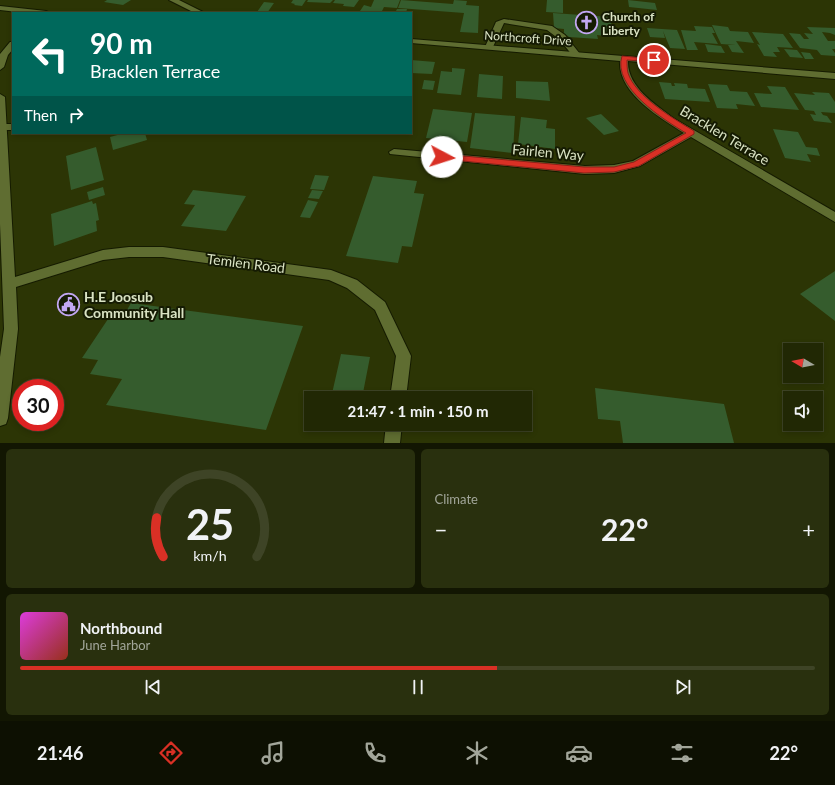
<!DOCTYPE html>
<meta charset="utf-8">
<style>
:root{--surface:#212804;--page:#29300e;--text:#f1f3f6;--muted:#a2a69a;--line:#3e4426;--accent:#d93025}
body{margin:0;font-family:Lato,sans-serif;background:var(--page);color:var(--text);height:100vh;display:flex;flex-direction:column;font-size:15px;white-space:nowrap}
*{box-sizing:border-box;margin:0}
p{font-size:13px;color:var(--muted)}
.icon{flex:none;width:22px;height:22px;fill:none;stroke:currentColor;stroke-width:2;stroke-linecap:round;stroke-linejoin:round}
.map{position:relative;height:443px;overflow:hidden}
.sheet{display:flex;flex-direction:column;gap:6px;padding:6px;background:#121602;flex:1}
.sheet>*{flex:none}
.top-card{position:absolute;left:12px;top:12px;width:400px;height:122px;border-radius:0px;box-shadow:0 2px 6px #0003,0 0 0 1px var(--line);background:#00695c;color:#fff;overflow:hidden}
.needle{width:26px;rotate:280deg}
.controls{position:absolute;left:783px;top:343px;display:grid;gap:8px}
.controls a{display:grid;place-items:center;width:40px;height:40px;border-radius:0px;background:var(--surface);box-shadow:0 2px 6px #0003,0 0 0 1px var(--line);font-size:20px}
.speed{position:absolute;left:12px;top:379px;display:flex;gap:8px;font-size:20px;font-weight:700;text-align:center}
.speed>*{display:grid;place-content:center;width:52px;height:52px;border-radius:50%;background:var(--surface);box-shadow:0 2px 6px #0003,0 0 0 1px var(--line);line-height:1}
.speed .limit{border:6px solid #d22;background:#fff;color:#111}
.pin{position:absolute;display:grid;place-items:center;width:34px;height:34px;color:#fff;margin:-17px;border:2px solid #fff;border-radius:50%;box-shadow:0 1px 4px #0007}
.me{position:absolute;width:44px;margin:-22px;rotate:95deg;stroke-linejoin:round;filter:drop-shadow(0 0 3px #0008)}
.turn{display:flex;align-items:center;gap:14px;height:84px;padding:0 12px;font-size:18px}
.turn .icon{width:52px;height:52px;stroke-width:2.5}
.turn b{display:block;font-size:28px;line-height:34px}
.then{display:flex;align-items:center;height:38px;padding:0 12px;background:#0003;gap:8px;font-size:15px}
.big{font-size:30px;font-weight:700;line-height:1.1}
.sheet .tile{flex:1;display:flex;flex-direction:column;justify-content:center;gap:6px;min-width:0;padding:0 14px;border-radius:6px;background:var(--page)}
.sheet .dial{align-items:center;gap:0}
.dial svg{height:104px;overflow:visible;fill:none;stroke:var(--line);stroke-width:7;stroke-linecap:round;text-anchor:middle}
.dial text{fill:var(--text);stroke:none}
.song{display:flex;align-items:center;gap:12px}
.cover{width:48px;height:48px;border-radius:6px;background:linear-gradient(135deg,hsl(300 70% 55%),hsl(10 70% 35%))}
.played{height:4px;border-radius:2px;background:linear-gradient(90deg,var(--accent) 60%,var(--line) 60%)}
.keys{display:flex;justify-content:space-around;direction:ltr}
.heat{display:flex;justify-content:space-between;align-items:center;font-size:22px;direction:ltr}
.sheet .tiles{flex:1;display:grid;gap:6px;grid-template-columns:1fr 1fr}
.tile:last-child{grid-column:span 2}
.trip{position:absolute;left:304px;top:391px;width:228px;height:40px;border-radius:0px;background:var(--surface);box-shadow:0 2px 6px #0003,0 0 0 1px var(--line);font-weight:700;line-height:40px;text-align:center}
.tab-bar{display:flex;height:64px;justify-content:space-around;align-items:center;background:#0d1002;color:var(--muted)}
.tab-bar .icon{width:28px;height:28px}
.tab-bar .current{color:var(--accent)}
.tab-bar b{font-size:18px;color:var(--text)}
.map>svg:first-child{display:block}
</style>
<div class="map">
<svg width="835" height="443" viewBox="0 0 835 443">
<rect width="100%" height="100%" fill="#2c3505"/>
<path fill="#355c2d" d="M107,0H131L123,5L104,2Z
M293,0H306L302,6L294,5L295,4L291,3Z
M308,0H333L330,3L307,2Z
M335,0H359L354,7L343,6L344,4L333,3Z
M374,0H400L397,8L384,7L381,13L360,11L364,5L371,7Z
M401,0L453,4L454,0L467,1L466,5L479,6L478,33L460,32L464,13L398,8Z
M547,0H563V13L546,12Z
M628,0L655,3L657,10L629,7Z
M264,2L274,3L267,13L257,12Z
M397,9H407L406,13H395Z
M553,13L610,17L614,37L597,35L598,39L569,37L564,33V29L554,28Z
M712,25L728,27L730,31L748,32L754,43L736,41L744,53L732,52L728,45H736L721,44Z
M694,26L712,27L715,33H712L718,44L694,42L698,50H687L681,30L696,31Z
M807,27L835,28V35L830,33L822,32L828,41H835V49H832L835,53V56L821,55L817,50L800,48L789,33L800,34L804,39H809L804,33L813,34Z
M647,28L677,30L685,49L670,48L663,31L665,38L650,37Z
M752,32L783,34L793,48L777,47L780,52H773L777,57L764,56L757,44L760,45Z
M705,44L721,46L725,53L708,52Z
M784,49L797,50L803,58L790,57Z
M801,52L810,53L814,59H805Z
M411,60L435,62L432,74L411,73Z
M452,68L465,69L461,95L437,93L441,71L452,72Z
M479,74L503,76L502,99L477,97Z
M424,80L435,81L433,90L422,89Z
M516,81L548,82L550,101L516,98Z
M659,82L671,83L672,86H675L674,83L687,84L688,88L705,89L710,102L665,99Z
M708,84L727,85L730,91L747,92L755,106L736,104L738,109L717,108Z
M767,86L785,87L799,110L761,107L754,93L772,94Z
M812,92L829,93L835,102V113L821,112L823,115L827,116L832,123L814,121L810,114L816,115L814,111L805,110L794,93L815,95Z
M433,109L472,113L467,142L426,138Z
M475,113L515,116L513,153L470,148Z
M601,114L619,131L604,135L586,118Z
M521,117L547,120L546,128L555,129V149L518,144Z
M773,129L798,132L806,147L817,148L820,156L807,154L811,162L785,158Z
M125,133H145L147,140L113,150L110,137Z
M96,147L104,180L71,190L66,156Z
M315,175L329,176L324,190L310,189Z
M373,176L417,181L414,193L424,194L412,247L402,246L398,263L346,256Z
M103,187L105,195L89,200L87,192Z
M193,190L246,196L226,231L181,226L195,205L184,204Z
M312,190L323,191L319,199L308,198Z
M308,200L318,202L310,218L300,217Z
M92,201L93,204L96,203L99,220L96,221L97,231L54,246L51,214Z
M835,271V321L800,294Z
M131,303L303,326L266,430L106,405L122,379L90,374L98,360L82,358L112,313L124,315Z
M341,354L370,357L362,398H331Z
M595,388L724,404L734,443H623L620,421L598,419Z"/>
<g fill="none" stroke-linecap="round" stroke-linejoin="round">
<defs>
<path id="service" d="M504,19L552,26L565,35L580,54L576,56H573L559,39L547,30L504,23L492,49H486L485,47L496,22Z
M0,124H13V130H0Z"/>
<path id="minor" d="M169,0H179L205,13H195Z
M0,6L46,11L50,13H26L0,10Z
M411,39L835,73V79L628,61C627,87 655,104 673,118L835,212V222L691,137L640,166L614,173L585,174L390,154L389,152L394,149L585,166L614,165L633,161L684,133C660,118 618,93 620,61L411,43Z
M10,42H13V49L8,55L4,67L0,70V54Z
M0,94L5,97L15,277L103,250L129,247H163L331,270L357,280L385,302L411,356L406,398H390L396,356L375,310L347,288L329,280L163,257H129L103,260L16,287L18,329L8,418L6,424L0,426V357L4,329L0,224Z
M386,424H402L400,443H384Z"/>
</defs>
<use href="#service" stroke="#151b00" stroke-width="2"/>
<use href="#minor" stroke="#151b00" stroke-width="2"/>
<use href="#service" fill="#5f6d31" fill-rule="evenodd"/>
<use href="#minor" fill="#5f6d31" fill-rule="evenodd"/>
</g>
<path fill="#d93025" stroke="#8d1f18" d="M622,56L656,59L657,60L654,62L627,60C627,64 627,69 628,73C635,96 674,119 694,131V134L639,166L614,172L584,173L442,159L438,157L442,154L584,167H614L634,162L686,133C664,120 612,87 622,56Z"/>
<defs>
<symbol id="church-ring" viewBox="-11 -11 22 22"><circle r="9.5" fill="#151b03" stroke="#c2a7f2" stroke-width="1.5"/><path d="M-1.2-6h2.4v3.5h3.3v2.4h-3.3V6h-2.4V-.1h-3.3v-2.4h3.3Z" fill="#c2a7f2"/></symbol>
<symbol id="civic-ring" viewBox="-11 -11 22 22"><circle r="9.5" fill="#151b03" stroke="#c2a7f2" stroke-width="1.5"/><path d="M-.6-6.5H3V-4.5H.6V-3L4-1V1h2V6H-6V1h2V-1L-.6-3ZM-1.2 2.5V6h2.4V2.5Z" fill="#c2a7f2"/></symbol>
</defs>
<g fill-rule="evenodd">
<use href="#church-ring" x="574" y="10" width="25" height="25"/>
<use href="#civic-ring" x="56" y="292" width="25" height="25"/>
</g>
<g text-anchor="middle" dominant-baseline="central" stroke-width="4" stroke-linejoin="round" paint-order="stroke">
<g font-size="12" font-weight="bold" fill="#dae3c4" stroke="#151b03" text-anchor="start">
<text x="602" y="16">Church of<tspan x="602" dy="14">Liberty</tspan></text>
</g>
<g font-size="12" fill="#dae3c4" stroke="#151b03">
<text transform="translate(528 38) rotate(4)">Northcroft Drive</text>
</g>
<g font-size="14" fill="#dae3c4" stroke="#151b03">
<text transform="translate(725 135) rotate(31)">Bracklen Terrace</text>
<text transform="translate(548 152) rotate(5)">Fairlen Way</text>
<text transform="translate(246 263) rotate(7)">Temlen Road</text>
</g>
<g font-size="14" font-weight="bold" fill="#dae3c4" stroke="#151b03" text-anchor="start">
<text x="84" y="296">H.E Joosub<tspan x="84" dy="16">Community Hall</tspan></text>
</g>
</g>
</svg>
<div class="controls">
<a><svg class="needle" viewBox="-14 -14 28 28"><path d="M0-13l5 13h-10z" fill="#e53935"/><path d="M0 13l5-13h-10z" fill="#a2a69a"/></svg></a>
<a><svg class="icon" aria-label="sound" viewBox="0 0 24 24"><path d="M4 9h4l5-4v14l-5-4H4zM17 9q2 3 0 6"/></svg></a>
</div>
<div class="speed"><div class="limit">30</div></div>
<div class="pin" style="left:654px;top:60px;background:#d93025"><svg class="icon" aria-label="arrive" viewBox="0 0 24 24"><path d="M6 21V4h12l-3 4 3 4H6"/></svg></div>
<svg class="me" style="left:442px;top:157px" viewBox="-20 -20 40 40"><circle r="19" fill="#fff"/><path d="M0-13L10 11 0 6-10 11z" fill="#d93025"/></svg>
<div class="trip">21:47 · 1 min · 150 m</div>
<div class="top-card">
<div class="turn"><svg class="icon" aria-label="left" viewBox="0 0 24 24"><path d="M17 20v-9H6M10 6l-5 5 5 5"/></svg><div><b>90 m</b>Bracklen Terrace</div></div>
<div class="then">Then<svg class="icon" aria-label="right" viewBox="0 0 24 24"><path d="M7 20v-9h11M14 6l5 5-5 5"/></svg></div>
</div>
</div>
<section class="sheet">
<div class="tiles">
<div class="tile dial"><svg viewBox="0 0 100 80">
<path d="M14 69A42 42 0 1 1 86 69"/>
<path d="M14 69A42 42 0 0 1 9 39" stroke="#d93025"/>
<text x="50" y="56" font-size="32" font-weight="700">25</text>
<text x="50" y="72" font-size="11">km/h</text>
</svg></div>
<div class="tile"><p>Climate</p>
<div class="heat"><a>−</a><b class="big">22°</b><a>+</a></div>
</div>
<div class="tile">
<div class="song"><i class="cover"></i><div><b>Northbound</b><p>June Harbor</p></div></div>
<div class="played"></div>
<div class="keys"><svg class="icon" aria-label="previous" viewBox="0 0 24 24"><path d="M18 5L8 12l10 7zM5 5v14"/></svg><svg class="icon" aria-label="pause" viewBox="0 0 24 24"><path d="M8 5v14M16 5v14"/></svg><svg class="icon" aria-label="next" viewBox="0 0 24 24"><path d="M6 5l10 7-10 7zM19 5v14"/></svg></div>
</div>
</div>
</section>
<nav class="tab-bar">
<b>21:46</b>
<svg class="icon current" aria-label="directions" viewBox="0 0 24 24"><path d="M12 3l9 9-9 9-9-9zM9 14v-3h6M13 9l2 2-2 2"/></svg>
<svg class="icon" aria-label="music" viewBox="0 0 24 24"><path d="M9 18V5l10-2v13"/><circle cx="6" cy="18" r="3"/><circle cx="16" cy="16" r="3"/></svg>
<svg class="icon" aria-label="phone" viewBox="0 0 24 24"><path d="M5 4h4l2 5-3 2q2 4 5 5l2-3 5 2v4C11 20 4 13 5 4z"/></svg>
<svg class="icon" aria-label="climate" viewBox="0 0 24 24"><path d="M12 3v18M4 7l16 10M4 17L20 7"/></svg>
<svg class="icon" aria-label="car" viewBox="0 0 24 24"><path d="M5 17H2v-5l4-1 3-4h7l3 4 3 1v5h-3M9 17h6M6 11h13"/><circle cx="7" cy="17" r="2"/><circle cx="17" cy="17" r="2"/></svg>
<svg class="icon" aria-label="filters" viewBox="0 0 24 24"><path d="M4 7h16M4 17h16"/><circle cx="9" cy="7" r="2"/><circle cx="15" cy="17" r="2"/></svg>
<b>22°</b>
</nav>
